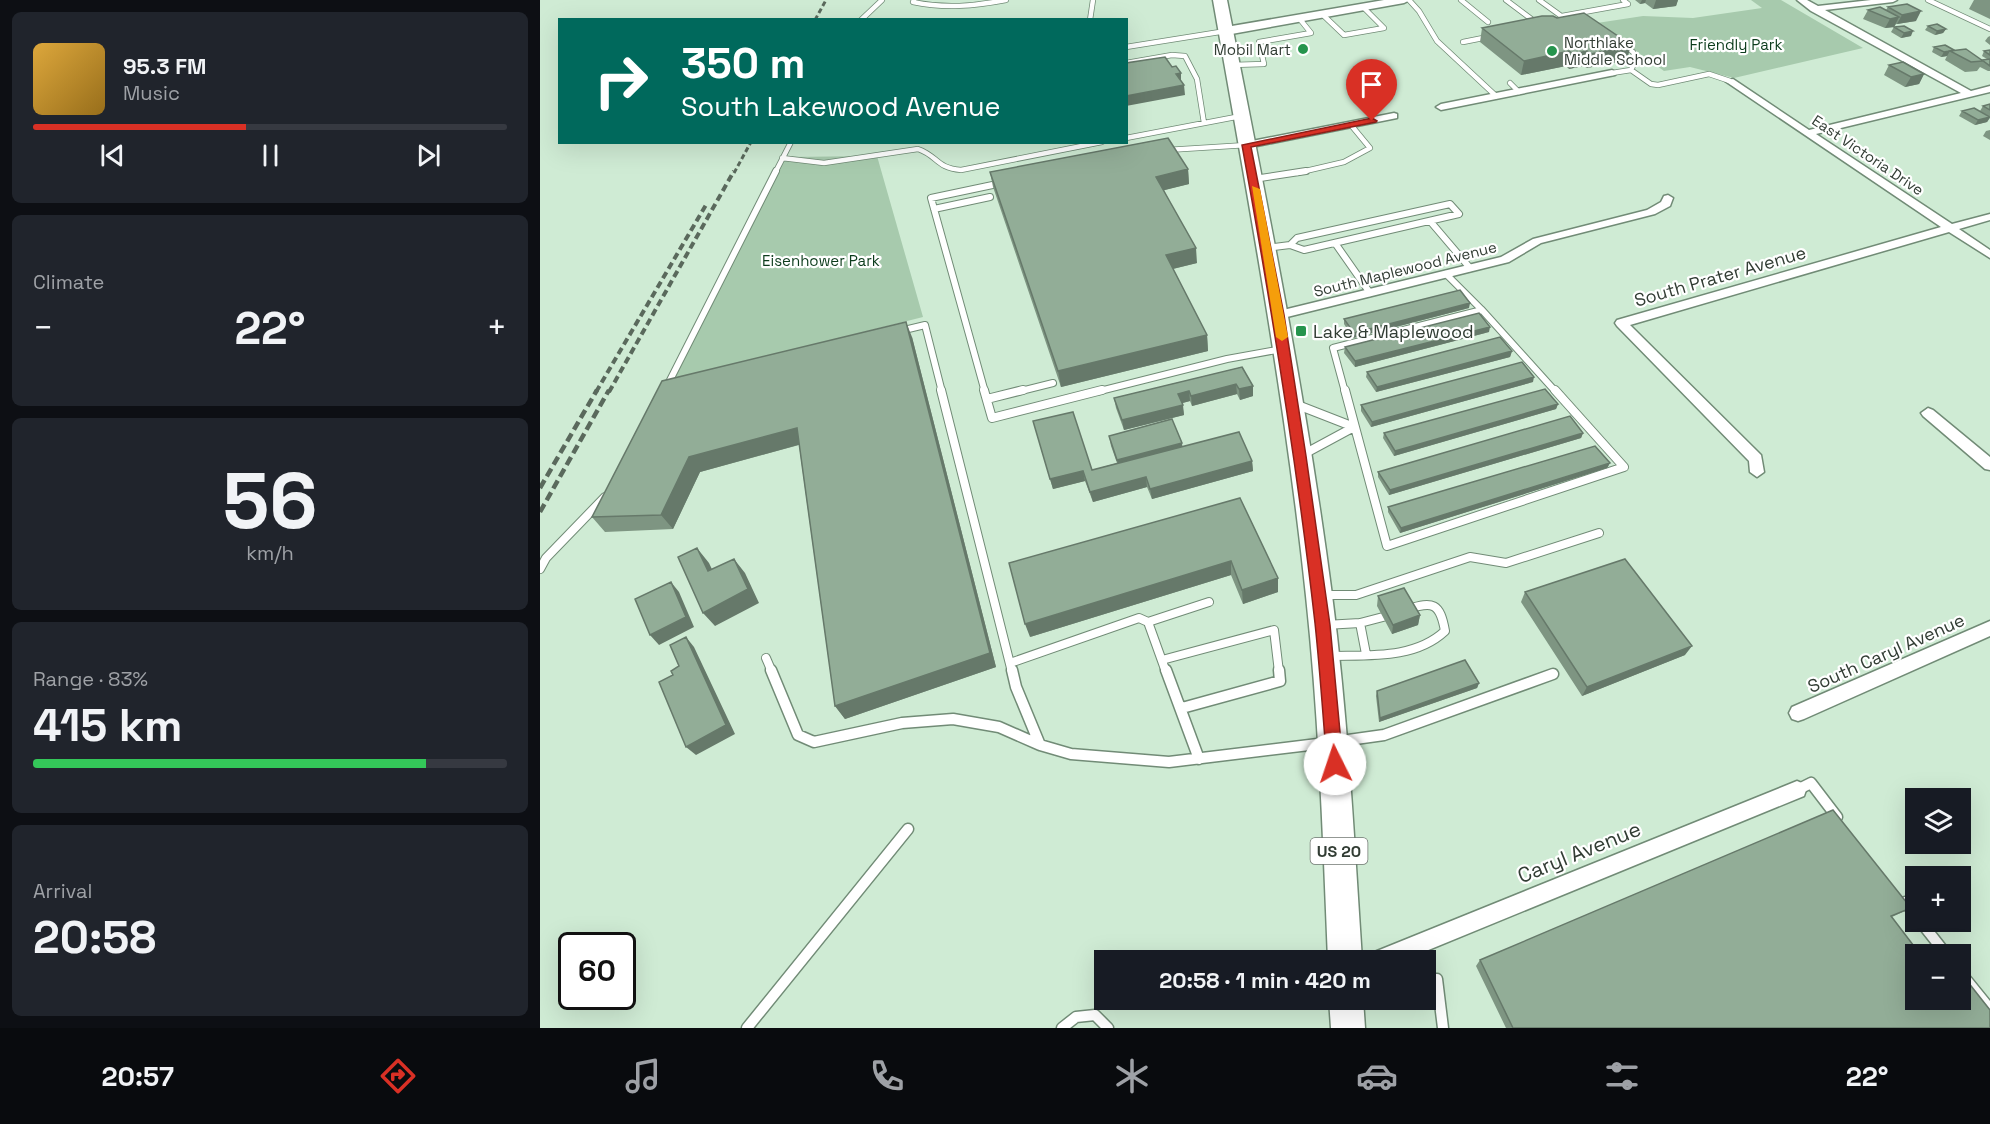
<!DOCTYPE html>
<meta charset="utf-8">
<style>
:root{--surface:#171b24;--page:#20242c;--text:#f1f3f6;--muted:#9ea1a6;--line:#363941;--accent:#d93025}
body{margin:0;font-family:"Space Grotesk",sans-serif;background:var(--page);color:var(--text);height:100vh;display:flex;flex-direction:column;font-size:22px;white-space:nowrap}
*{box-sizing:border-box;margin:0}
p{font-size:20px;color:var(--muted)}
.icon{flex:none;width:33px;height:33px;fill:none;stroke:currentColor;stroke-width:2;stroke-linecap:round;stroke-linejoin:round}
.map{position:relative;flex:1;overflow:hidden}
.side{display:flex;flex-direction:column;gap:12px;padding:12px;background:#0d0f14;width:540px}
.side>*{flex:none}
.hud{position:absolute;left:18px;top:18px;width:570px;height:126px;border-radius:0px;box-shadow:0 6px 24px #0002;background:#00695c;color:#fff;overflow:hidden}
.tools{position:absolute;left:1365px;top:788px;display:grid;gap:12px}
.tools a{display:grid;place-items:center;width:66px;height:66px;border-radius:0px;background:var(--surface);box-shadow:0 6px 24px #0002;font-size:30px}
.speed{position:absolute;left:18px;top:932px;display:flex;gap:12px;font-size:30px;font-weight:700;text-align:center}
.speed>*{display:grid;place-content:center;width:78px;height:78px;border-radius:50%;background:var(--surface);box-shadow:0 6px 24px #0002;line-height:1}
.speed .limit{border:3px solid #111;border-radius:9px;background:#fff;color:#111}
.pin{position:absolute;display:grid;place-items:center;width:51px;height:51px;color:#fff;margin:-62px -26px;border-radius:50% 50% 50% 0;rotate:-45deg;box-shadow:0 0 6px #0007}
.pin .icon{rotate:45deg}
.me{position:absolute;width:66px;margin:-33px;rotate:356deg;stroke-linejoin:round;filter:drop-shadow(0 0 4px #0008)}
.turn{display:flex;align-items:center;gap:21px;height:126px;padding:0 24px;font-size:27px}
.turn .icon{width:78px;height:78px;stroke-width:2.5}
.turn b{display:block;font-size:42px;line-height:51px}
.big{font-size:45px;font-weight:800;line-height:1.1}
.side .widget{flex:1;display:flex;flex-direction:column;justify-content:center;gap:9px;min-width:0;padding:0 21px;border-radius:9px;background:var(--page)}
.side .dial{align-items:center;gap:0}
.dial b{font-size:78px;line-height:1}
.song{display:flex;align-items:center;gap:18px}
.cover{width:72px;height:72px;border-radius:9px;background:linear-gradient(135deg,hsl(40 70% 55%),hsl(40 70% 35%))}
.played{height:6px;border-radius:3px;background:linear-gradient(90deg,var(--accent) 45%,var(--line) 45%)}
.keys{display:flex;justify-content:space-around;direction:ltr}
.heat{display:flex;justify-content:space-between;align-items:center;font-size:33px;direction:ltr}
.charge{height:9px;border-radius:4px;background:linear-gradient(90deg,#34c759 83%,var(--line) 0)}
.trip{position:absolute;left:554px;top:950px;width:342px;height:60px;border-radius:0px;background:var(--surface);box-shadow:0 6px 24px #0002;font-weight:800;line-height:60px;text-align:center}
.menu{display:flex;height:96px;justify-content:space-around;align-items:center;background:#090b0e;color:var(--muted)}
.menu .icon{width:42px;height:42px}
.menu .on{color:var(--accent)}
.menu b{font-size:27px;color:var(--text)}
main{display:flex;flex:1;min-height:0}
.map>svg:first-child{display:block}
</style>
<main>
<section class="side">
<div class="widget">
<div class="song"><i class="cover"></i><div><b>95.3 FM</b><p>Music</p></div></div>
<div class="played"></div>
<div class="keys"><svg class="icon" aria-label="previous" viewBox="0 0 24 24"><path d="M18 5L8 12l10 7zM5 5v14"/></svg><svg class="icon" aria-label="pause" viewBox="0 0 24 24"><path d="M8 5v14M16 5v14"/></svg><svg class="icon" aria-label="next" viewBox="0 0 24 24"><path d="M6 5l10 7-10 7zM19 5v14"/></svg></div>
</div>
<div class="widget"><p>Climate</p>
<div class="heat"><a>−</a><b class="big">22°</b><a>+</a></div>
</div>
<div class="widget dial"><b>56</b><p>km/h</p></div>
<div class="widget"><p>Range · 83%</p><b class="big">415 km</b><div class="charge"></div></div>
<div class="widget"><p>Arrival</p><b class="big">20:58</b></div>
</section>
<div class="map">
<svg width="1450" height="1028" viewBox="0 0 1450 1028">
<rect width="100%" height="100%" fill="#cfebd4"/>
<path fill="#a7caad" d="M1211,0H1241L1323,48L1194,78L1150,67L1124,71L1057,23L1103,16L1153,18L1222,8Z
M337,156L383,317L125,382L245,157Z"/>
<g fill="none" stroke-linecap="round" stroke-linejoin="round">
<defs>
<path id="lane-far3" d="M374,0L373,2C405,9 434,6 466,0
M869,0L879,11L897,41L956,96
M921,0L948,22
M966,0L998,24
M999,0L1024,18
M1388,0L1450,29
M782,14L804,35L844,28L823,7
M1022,16L1088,4L1083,0
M321,20L342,0
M550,20L553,0
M923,42L948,37
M1083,45L1093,52L1096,60L1091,70
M586,47L686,31
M586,63L632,55L645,56L657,79L664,123
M692,65L724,64L719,42L771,33L759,18
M1072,73L1091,70L1111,84L1118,85L1169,74L1190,81
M970,83L979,92
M586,138L701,116
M627,150L707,145
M242,158L284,163L378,149C398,156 396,168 421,170L562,142
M235,173L251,142
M757,173L804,162L830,148L811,125"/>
<path id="lane-far2" d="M714,179L766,171
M910,204L919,214L764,250L750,245L757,238Z
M394,209L450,197
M890,221L930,268
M795,243L830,293
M726,248L750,245
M906,274L942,310
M942,310L1016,392
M360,331L385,325L402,392
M126,388L236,171
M445,392L391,198L462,183
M477,392L513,383
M556,392L687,359L742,349
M805,392L793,348L942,310"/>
<path id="lane-far1" d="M401,390L472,672
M444,390L452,418L562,390
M805,390L847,546L1084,467L1015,390
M447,399L483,390
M755,404L814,427L764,454
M0,569L6,558L65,497
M783,595H816L930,557L966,563L1059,533
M608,622L669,602
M820,623L826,654
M785,625L820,623L843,617
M791,656C830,655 875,659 905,631C900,603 893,601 868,609
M226,658L232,672
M622,660L734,630L739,672
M470,663L599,618L608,622L626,672"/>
<path id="lane" d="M231,670L258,735L274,742L362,723L413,719L459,727L500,745
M472,670L476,687L500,745L531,754L629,762L794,742L844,735L1013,674
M626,670L659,759
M642,708L740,681L739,670
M1257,790L1271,783L1297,817
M1365,902L1376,915
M1380,921L1406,954
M1420,972L1450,1009
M897,979L903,1028
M207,1028L368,829
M522,1028L536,1017L555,1015L568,1028"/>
<path id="street" d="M1257,0H1267L1278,6L1331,0H1357L1353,2L1285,10L1431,91L1450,86V92L1276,134L1412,224L1450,214V220L1419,229L1450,250V258L1409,232L1090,325L1221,455L1224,472L1217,477L1210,472L1209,461L1077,326L1075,323L1077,320L1401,227L1185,81L1193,79L1269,130L1421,93L1271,11Z
M1072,70L1077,73L1075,75L901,110L896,107L901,104Z
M854,113L857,114V118L707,148L702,145L707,142Z
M1128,195L1133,198L1130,206L1115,214L1001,243L969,262L739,319L733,315L739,311L961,257L993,239L1107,210L1121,202L1124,196Z
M1388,408L1393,410L1450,457V470L1445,469L1383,416L1381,413Z
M1450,621V636L1264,719L1258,721L1252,719L1249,713L1252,707Z
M1257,781L1264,784L1266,790L1264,796L864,960H829L832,953Z"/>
<path id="secondary" d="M844,0H870L864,3L686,35L680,31L686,27Z"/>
<path id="primary" d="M673,0H687C726,198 766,395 792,595C808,717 814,838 822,960H788C783,838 779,717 766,596C745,396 708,198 673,0Z
M789,999H823L825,1028H791Z"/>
</defs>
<use href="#lane-far3" stroke="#718b76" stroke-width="6"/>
<use href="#lane-far2" stroke="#718b76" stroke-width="8"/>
<use href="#lane-far1" stroke="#718b76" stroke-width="10"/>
<use href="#lane" stroke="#718b76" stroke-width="13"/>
<use href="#street" stroke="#718b76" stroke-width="3"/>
<use href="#secondary" stroke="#718b76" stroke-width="3"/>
<use href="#primary" stroke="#718b76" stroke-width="3"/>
<use href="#lane-far3" stroke="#fff" stroke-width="4.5"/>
<use href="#lane-far2" stroke="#fff" stroke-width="6"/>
<use href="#lane-far1" stroke="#fff" stroke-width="8"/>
<use href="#lane" stroke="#fff" stroke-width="10"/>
<use href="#street" fill="#fff" fill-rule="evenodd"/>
<use href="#secondary" fill="#fff" fill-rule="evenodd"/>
<use href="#primary" fill="#fff" fill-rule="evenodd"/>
<path stroke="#5a695c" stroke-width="3" stroke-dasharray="5 3" stroke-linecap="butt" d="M275,20L286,0
M194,173L211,142"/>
<path stroke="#5a695c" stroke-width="4" stroke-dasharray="7 4" stroke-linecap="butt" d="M56,392L166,205
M69,392L194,171"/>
<path stroke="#5a695c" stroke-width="4.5" stroke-dasharray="9 4.5" stroke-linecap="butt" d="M0,488L57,390
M0,512L69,390"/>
</g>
<path fill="#7e9582" d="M1095,0H1138L1136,6L1113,9L1105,3L1100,4Z
M1434,0H1450V19L1429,9Z
M1348,7L1376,21L1357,24H1356L1354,27L1345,28L1323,19L1328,10H1346Z
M1388,26L1406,29L1403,33L1395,35L1385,30Z
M1354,27L1371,36L1361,38L1351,32Z
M942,28L1087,60L1047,68L1043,66L1029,69L1026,66L981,75L940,42Z
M1450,36V45L1445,41L1448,37Z
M1394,47L1414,50L1442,60L1447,59L1442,56L1444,51L1450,50V71H1448L1440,67L1437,71L1425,72L1405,60L1407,56L1401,57L1392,52Z
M1349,65L1384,74L1379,84L1365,87L1344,75Z
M1450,104V117L1440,111L1443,106Z
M1422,111L1450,117V118L1447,122L1435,125L1419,116Z
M1450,130V140L1443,136L1446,131Z
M648,169L649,184L624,190L657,263L633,269L667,335L668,351L521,387L453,187L450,172Z
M929,308L813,338L804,324V319Z
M949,332L815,367L804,353L805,347Z
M372,337L456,667L305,719L295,706L259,445L160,472L133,529L65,532L52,517Z
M972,351L970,357L836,392L826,377L827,372Z
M702,367L713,386V396L700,400L697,394L652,406L650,401L642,403L644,415L584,430L576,408L574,398Z
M993,382L831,427L821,411V405Z
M1018,404L1016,409L854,456L843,438L844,433Z
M493,421L552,470L577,463L571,446L569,436L643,446L712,461L713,471L612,499L607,487L553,502L545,481L513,489Z
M1043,433L1041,438L849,495L838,477V472Z
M1070,463L1067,468L860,533L848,512V507Z
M700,498L738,578V592L703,604L691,575L490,637Z
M985,592L1145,655L1042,696L981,602Z
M838,596L880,615L878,625L852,634L837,606Z
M939,683L937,688L839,722L836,696L837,691Z
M1371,908L1352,917L1376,999L1450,1028H966L936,966L940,960Z"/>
<path fill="#66796a" d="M1102,0H1106L1105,3L1100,4Z
M1116,0H1138L1136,6L1113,9Z
M1381,11L1376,21L1357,24L1362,15Z
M1359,17L1354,27L1345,28L1350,19Z
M1406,29L1403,33L1395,35L1397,31Z
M1373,31L1371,36L1361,38L1364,33Z
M1091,45L1087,60L1047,68L1051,54Z
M1029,51L1026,66L981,75L984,61Z
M1047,51L1043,66L1029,69L1033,54Z
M1410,51L1407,56L1401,57L1404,52Z
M641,73V83L636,74Z
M1384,74L1379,84L1365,87L1371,77Z
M644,85L645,95L586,106V96Z
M1450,117L1447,122L1435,125L1438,120Z
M648,169L649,184L617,192L616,177Z
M656,248L657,263L628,270L626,255Z
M930,303L929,308L813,338L814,333Z
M366,322L372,337L456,667L305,719L295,706Z
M950,327L949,332L815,367V361Z
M667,335L668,351L521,387L518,371Z
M972,351L970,357L836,392L837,387Z
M994,377L993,382L831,427L832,422Z
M696,384L697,394L652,406L651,396Z
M713,386V396L700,400L699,389Z
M649,391L650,401L639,404L638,394Z
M1018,404L1016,409L854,456L855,451Z
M643,405L644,415L584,430L582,420Z
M257,428L265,443L160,472L133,529L121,515L149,457Z
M1043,433L1041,438L849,495L850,490Z
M642,443L643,453L579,470L577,460Z
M712,461L713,471L612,499L610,489Z
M1070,463L1067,468L860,533L861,528Z
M543,471L545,481L513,489L510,479Z
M606,477L607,487L553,502L550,492Z
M157,548L169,563L180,586L168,571Z
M194,559L205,573L219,603L175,626L163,613Z
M691,561V575L490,637L485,624Z
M738,578V592L703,604L702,590Z
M131,582L139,592L154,627L119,645L110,635Z
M880,615L878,625L852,634L853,625Z
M146,637L154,647L195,734L156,755L146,747Z
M1152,646L1145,655L1042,696L1047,687Z
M939,683L937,688L839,722L840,718Z"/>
<path fill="#92ad97" stroke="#66796a" stroke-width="1.5" d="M1367,4L1381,11L1362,15L1348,7Z
M1340,7L1359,17L1350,19L1328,10Z
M1044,13L1091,45L1051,54L1047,51L1033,54L1029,51L984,61L942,28L1002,16H1013L1017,18Z
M1397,24L1406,29L1397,31L1388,26Z
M1364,26L1373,31L1364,33L1354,27Z
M1405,45L1414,50L1404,52L1394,47Z
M1426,49L1443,61L1431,62L1410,51Z
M1450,50V55L1444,51Z
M625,57L632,67L636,66L641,73L636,74L644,85L586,96V63Z
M1450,59V66L1442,60Z
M1363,62L1384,74L1371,77L1349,65Z
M1450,104V110L1443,106Z
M1434,108L1450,117L1438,120L1422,111Z
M628,138L648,169L616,177L656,248L626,255L667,335L518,371L450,172Z
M920,290L930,303L814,333L804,319Z
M939,313L950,327L815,361L805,347Z
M366,322L450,653L295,706L257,428L149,457L121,515L52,517L122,381Z
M960,337L972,351L837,387L827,372Z
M982,362L994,377L832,422L821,405Z
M702,367L713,386L699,389L696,384L651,396L649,391L638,394L643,405L582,420L574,398Z
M1005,389L1018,404L855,451L844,433Z
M533,412L552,470L699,432L712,461L610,489L606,477L550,492L543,471L510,479L493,421Z
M1030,416L1043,433L850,490L838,472Z
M632,419L642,443L577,460L569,436Z
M1055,446L1070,463L861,528L848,507Z
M700,498L738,578L702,590L691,561L485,624L469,563Z
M157,548L168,571L194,559L208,589L163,613L138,557Z
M1085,559L1152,646L1047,687L985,592Z
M131,582L146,617L110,635L95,599Z
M864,588L880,615L853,625L838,596Z
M146,637L186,725L146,747L119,682L133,675L131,671L139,666L130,645Z
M925,660L939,683L840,718L837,691Z
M1293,810L1371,908L1351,916L1380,954H1376V999H1420V972L1450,1010V1028H973L940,960Z"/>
<path fill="#d93025" stroke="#8d1f18" stroke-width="1.5" d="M832,118L837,121L836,122L711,147L744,315L766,456L790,625L803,764L801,769L795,772L789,769L787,764C783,717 780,670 775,623C757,463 731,304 702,145Z"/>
<path fill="#f59e0b" d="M712,186L720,189L748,337L742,341L736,337Z"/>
<g fill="#26944d" stroke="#fff" stroke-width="2">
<circle cx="763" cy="49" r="6"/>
<circle cx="1012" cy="51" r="6"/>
<rect x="755" y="325" width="12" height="12" rx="3"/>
</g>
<g text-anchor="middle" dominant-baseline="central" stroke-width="4.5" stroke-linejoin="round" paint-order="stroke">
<g font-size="15" fill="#323d34" stroke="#fff" text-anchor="start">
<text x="1024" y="42">Northlake<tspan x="1024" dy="17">Middle School</tspan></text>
<text x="751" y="49" text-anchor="end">Mobil Mart</text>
</g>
<g font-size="15" fill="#0c3c1c" stroke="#fff">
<text x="1196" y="44">Friendly Park</text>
<text x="281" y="260">Eisenhower Park</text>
</g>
<g font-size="15" fill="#323d34" stroke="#fff">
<text transform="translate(1328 155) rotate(34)">East Victoria Drive</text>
<text transform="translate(865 269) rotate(-14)">South Maplewood Avenue</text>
</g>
<rect fill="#fff" stroke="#707771" stroke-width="1.5" x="770.5" y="838" width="57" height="26" rx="4.5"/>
<g font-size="16" font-weight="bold" fill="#323d34">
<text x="799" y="851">US 20</text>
</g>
<g font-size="18" fill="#323d34" stroke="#fff">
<text transform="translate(1180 276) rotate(-16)">South Prater Avenue</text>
<text transform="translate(1346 653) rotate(-24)">South Caryl Avenue</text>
</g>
<g font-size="18" fill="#323d34" stroke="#fff" text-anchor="start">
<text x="773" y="331">Lake &amp; Maplewood</text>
</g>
<g font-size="21" fill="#323d34" stroke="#fff">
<text transform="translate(1039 852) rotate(-22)">Caryl Avenue</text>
</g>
</g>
</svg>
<div class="tools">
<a><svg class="icon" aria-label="layers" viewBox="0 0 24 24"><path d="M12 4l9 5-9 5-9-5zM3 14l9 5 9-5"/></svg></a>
<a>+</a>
<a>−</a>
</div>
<div class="speed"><div class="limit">60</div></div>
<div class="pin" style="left:832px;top:121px;background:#d93025"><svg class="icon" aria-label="arrive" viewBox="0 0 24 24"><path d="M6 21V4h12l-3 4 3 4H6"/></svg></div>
<svg class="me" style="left:795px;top:764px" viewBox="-20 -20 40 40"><circle r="19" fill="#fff"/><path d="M0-13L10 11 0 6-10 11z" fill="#d93025"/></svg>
<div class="trip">20:58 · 1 min · 420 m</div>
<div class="hud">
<div class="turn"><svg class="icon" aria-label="right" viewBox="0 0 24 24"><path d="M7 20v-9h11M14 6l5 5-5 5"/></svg><div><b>350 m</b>South Lakewood Avenue</div></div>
</div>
</div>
</main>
<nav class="menu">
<b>20:57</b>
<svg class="icon on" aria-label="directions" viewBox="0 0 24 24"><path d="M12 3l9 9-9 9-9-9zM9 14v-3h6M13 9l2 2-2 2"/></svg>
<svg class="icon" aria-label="music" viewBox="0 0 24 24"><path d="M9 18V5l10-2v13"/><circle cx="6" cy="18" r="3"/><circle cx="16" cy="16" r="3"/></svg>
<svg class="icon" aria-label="phone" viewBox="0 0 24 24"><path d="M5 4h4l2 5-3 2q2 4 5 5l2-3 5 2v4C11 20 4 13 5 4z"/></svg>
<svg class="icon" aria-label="climate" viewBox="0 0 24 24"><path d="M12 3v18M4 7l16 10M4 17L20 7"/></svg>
<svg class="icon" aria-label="car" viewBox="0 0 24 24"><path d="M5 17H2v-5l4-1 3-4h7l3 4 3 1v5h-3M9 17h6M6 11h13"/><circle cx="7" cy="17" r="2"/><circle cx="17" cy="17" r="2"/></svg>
<svg class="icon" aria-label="filters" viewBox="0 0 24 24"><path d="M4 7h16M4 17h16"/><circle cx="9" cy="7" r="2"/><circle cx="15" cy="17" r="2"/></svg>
<b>22°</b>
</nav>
